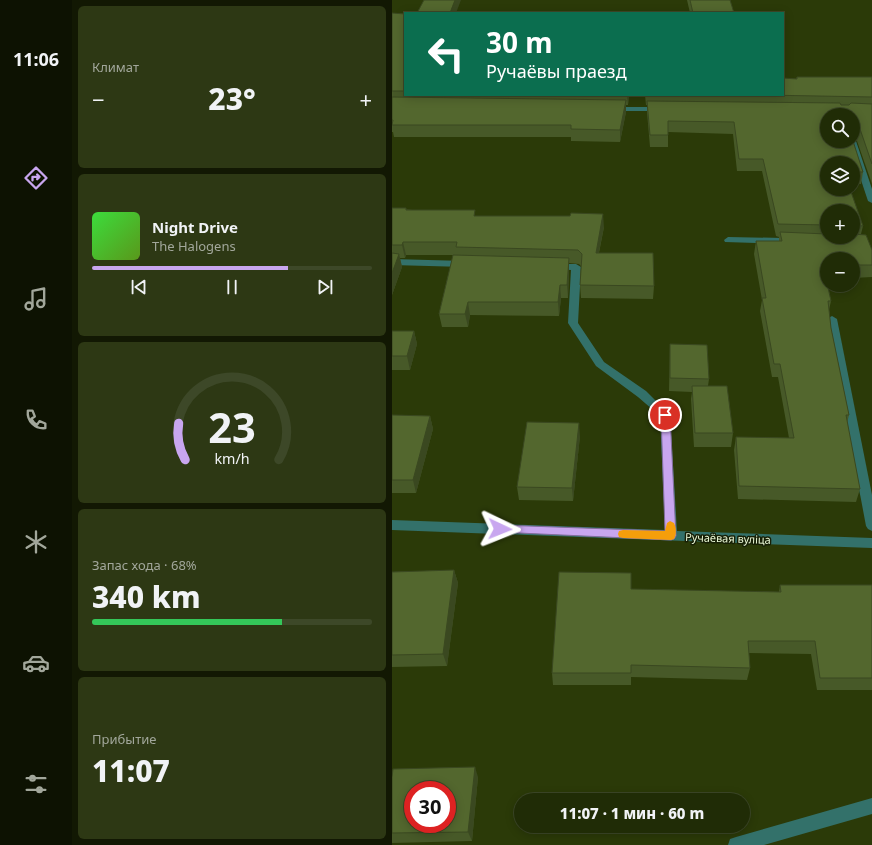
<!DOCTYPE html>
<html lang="ru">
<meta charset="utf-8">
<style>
:root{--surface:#202c06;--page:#2d3814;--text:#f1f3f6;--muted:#a2a79b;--line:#3d4828;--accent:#c8a6ef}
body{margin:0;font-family:"Noto Sans",sans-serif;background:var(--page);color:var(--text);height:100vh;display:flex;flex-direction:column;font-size:15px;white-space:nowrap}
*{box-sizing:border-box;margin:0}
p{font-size:13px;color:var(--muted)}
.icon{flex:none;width:22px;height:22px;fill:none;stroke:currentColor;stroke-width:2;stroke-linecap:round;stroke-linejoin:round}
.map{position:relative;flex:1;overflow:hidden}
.panel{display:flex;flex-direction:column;gap:6px;padding:6px;background:#121803;width:320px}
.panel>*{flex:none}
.guide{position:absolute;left:12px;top:12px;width:380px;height:84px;border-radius:0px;box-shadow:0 2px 10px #0003,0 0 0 1px var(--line);background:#0b6e4f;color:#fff;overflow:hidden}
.buttons{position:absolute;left:428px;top:108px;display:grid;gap:8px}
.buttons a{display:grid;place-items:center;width:40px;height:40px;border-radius:50%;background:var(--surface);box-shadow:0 2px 10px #0003,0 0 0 1px var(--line);font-size:20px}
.speed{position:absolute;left:12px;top:781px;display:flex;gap:8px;font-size:20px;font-weight:700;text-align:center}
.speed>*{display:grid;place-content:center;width:52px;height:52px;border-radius:50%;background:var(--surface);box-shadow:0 2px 10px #0003,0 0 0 1px var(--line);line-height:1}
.speed .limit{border:6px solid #d22;background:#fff;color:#111}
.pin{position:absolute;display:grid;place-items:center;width:34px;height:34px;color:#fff;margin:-17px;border:2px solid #fff;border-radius:50%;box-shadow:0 1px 4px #0007}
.me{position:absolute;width:44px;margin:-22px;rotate:92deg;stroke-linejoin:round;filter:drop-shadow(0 0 3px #0008)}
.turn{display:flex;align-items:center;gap:14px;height:84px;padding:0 16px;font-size:18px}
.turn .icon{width:52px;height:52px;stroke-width:2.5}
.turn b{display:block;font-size:28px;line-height:34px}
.big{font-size:30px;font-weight:800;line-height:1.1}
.panel .tile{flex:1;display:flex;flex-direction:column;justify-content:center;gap:6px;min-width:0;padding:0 14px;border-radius:6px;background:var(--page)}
.panel .dial{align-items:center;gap:0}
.dial svg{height:104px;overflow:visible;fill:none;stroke:var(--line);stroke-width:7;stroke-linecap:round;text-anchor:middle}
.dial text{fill:var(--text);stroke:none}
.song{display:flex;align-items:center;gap:12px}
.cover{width:48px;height:48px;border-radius:6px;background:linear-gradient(135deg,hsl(120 70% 55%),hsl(90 70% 35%))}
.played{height:4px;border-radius:2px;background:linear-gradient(90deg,var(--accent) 70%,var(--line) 70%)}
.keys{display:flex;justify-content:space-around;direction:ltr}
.heat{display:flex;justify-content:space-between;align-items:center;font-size:22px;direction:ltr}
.charge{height:6px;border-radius:3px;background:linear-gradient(90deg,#34c759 68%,var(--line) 0)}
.trip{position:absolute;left:122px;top:793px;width:236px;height:40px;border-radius:20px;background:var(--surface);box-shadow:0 2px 10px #0003,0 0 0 1px var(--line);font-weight:800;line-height:40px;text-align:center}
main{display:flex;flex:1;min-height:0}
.tabs{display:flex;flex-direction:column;width:72px;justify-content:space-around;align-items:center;background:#0d1202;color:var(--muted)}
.tabs .icon{width:28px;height:28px}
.tabs .selected{color:var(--accent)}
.tabs b{font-size:18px;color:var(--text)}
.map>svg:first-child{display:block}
</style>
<main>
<nav class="tabs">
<b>11:06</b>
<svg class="icon selected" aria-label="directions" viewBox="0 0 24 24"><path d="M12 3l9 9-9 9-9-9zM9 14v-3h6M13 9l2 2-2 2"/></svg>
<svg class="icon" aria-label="music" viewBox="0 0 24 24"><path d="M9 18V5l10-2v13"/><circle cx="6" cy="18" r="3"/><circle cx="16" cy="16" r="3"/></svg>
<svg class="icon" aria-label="phone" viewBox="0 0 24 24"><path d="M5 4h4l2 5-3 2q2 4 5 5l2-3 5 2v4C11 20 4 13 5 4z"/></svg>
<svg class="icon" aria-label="climate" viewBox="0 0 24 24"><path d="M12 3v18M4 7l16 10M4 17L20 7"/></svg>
<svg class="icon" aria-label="car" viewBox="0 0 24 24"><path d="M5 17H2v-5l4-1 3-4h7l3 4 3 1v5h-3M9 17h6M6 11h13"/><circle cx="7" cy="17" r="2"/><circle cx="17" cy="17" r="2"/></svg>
<svg class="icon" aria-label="filters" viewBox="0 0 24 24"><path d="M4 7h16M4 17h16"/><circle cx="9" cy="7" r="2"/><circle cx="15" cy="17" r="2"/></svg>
</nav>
<section class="panel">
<div class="tile"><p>Климат</p>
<div class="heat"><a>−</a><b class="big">23°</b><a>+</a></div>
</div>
<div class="tile">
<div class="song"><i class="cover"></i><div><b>Night Drive</b><p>The Halogens</p></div></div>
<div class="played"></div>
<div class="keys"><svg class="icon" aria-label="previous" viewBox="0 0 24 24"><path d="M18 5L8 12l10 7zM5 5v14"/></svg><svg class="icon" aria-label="pause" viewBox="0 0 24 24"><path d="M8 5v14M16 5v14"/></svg><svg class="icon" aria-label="next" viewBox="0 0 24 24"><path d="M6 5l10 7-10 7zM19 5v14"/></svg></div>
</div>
<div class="tile dial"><svg viewBox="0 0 100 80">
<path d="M14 69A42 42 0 1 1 86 69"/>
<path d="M14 69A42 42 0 0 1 9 41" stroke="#c8a6ef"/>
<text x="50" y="56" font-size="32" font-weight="700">23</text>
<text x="50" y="72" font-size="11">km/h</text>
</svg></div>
<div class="tile"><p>Запас хода · 68%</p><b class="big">340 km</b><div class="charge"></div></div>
<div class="tile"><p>Прибытие</p><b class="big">11:07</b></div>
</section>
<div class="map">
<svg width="480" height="845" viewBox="0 0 480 845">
<rect width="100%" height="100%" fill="#2b3a08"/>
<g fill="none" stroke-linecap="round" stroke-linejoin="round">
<path fill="#33716a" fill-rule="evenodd" d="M440,316L445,319L480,495V531L476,529L474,526L435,319Z"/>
<path fill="#33716a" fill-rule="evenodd" d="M218,107H269L273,109L269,111H221L217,109Z
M461,139L464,141L480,189V203L476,201L456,141H461Z
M336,237L391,238L395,241L391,244L333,242L332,240Z
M0,259L73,261L78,264L73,267L0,265Z
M162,264H184L189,267L186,323L212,362L254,391L278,415L285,531L480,538V548L0,530V520L273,530L268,416L246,397L204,366L176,323L179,270L159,269L157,267L159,265Z
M480,798V814L372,845H336L338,839L344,837Z"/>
</g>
<path fill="#475928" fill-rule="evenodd" d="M295,0H338L342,13H298Z
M0,13L13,14V95H237L236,105H234V112L228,142L179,141V137H2L1,132H0Z
M405,77H480V184L465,141L461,138V115H435L471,172L469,184H461V163H435L471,226L469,234L480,250V277L461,278V259H435V278H434L439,301L437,310L439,328L457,415L455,423L468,489L464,502L346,499L342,450L344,437L397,438L386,377H380L368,311L370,300L362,254L364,241H387V237L384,236L370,171H345L341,134L276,132V147H258L255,112V105H254L253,95H391L404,79ZM435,211H461V237H435Z
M0,208L84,216L212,227L207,253L262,286L261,299L189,298L188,285L189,266L187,264L177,263V271L176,298H169L167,316L78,315L76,327H50L47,314L61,255H14L13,258H8L10,267L0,295Z
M0,331H22L25,344L18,370H0Z
M278,344L317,379L316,386L341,433L339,447H302L299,399L300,392L277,391Z
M0,415L38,416L41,429L24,493H0Z
M188,436L181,501L127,500L125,487Z
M62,570L66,583L55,666L0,667V572Z
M388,585H480V690H425L419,654L357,653L358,668L355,680L239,677V685H161L160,673L239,589L387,592Z
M0,777H86L80,841L0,843Z"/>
<path fill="#3a4820" d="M63,0H69L64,13H58Z
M235,95H237L236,105Z
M234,100V112L228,142V130Z
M463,126L461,136V127Z
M211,214L212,227L204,266V253Z
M11,242L14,255L13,258L10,245Z
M7,254L10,267L0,295V273Z
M177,258V271L176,298L175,285Z
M168,285L169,298L167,316L166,302Z
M76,302L78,315L76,327L73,314Z
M22,331L25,344L18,370L15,356Z
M38,416L41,429L24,493L21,480Z
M187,423L188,436L181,501L180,488Z
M62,570L66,583L55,666L51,654Z
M83,767L86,777L80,841L76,832Z"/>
<path fill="#53672e" stroke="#3a4820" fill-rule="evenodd" d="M32,0H63L58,13H25Z
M298,0H338L342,13H301Z
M0,13L13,14V91H0Z
M405,77H480V97L372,95H391V78L405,79Z
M0,97L234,100L228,130L179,129V125H0L1,120H0Z
M255,101L448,103L449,105H457L459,103L480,104V164L468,129L463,126L461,127V115H435V141H461L471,172H461V163H435V189H458L471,226L461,225V211H435V225L386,224L371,159H347L342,122L276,121V135H258Z
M0,208H14V210H83L82,216H178L179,213L211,214L204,253H261L262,286L188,285L190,254L186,250L64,247L65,242H11L10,245H0Z
M388,232L435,234V237H461V234L474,235L480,250V265H461V259H435V265H431L439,301H436L439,328L457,415H454L468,489L347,486L344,437L402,438L388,364H382L370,298H374L364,241H390Z
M0,253L7,254L0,273Z
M61,255L177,258L175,285H168L166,302H76L73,314H47Z
M0,331H22L15,356H0Z
M278,344L315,345L317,379L278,378Z
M300,386H335L341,433H303Z
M0,415L38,416L21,480H0Z
M135,422L187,423L180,488L125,487Z
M62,570L51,654L0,655V572Z
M167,572L239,573V589L389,592L388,585H480V678H428L423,641H356L358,668L239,665V673H160Z
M83,767L76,832L0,833V777L1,769ZM21,790H55V824H21Z"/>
<path fill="#c8a6ef" stroke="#826c9b" d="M273,412L278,415L284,536L282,539L279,540L105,532L103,529L105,526L108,525L273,531L269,415Z"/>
<path fill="#f59e0b" d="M278,521L282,523C284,527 285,534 282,539L279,540L231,538L227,537L226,534L227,531L231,530L273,531L275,523Z"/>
<g text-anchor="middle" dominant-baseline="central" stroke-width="3" stroke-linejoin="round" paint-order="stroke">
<g font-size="11" fill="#ebf9d7" stroke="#161f05">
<text transform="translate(336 538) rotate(2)">Ручаёвая вуліца</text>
</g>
</g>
</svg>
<div class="buttons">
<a><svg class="icon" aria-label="search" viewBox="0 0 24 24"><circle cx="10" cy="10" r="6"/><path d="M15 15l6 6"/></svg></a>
<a><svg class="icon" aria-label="layers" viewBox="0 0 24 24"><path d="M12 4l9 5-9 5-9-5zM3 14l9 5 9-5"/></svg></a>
<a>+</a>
<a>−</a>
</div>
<div class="speed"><div class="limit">30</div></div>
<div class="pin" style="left:273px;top:415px;background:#d93025"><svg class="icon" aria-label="arrive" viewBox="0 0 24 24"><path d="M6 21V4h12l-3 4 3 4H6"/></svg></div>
<svg class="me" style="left:108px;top:529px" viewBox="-20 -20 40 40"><path d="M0-17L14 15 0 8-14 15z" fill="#c8a6ef" stroke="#fff" stroke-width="4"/></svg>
<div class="trip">11:07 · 1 мин · 60 m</div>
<div class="guide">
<div class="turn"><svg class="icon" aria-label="left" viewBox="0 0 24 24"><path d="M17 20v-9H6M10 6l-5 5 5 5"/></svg><div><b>30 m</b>Ручаёвы праезд</div></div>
</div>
</div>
</main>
